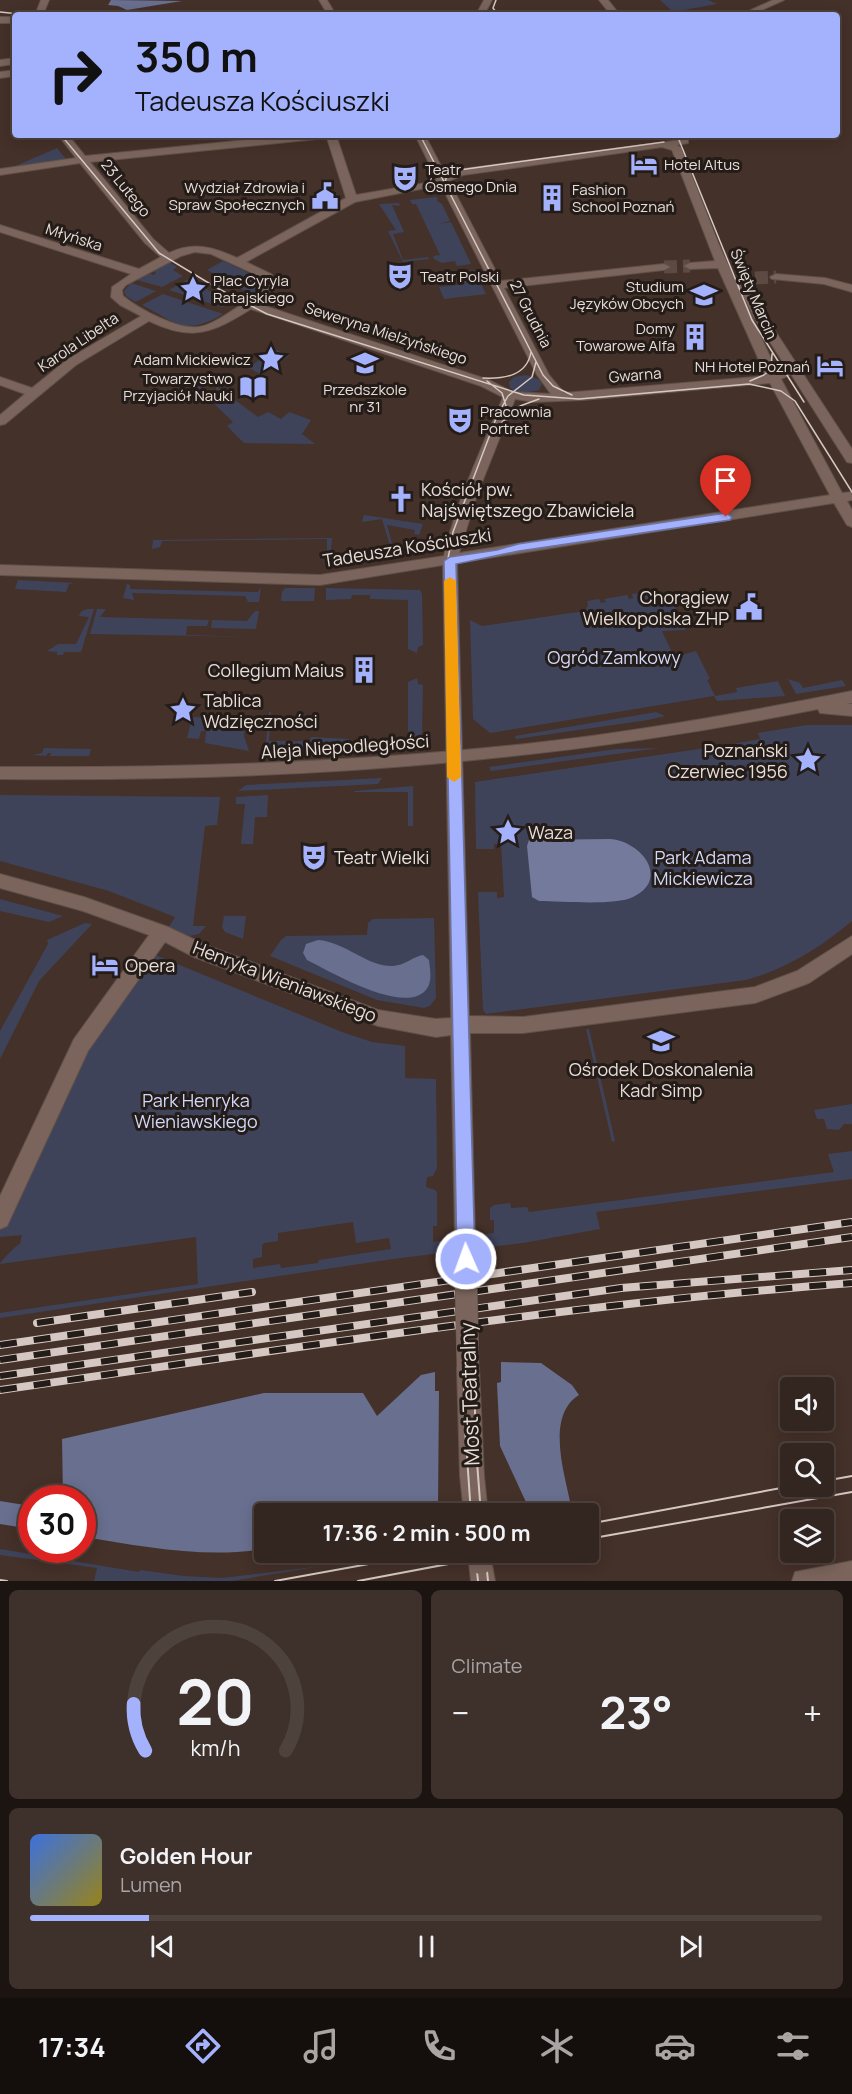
<!DOCTYPE html>
<meta charset="utf-8">
<style>
:root{--surface:#33251f;--page:#3e312c;--text:#f1f3f6;--muted:#a9a5a4;--line:#4e423d;--accent:#a4b1fc}
body{margin:0;font-family:Manrope,sans-serif;background:var(--page);color:var(--text);height:100vh;display:flex;flex-direction:column;font-size:22px;white-space:nowrap}
*{box-sizing:border-box;margin:0}
p{font-size:20px;color:var(--muted)}
.icon{flex:none;width:33px;height:33px;fill:none;stroke:currentColor;stroke-width:2;stroke-linecap:round;stroke-linejoin:round}
.map{position:relative;height:1581px;overflow:hidden}
.sheet{display:flex;flex-direction:column;gap:9px;padding:9px;background:#1c1411;flex:1}
.sheet>*{flex:none}
.guide{position:absolute;left:12px;top:12px;width:828px;height:126px;border-radius:6px;box-shadow:0 3px 15px #0003,0 0 0 2px var(--line);background:#a4b1fc;color:#111;overflow:hidden}
.tools{position:absolute;left:780px;top:1377px;display:grid;gap:12px}
.tools a{display:grid;place-items:center;width:54px;height:54px;border-radius:6px;background:var(--surface);box-shadow:0 3px 15px #0003,0 0 0 2px var(--line);font-size:30px}
.speed{position:absolute;left:18px;top:1485px;display:flex;gap:12px;font-size:30px;font-weight:700;text-align:center}
.speed>*{display:grid;place-content:center;width:78px;height:78px;border-radius:50%;background:var(--surface);box-shadow:0 3px 15px #0003,0 0 0 2px var(--line);line-height:1}
.speed .limit{border:9px solid #d22;background:#fff;color:#111}
.pin{position:absolute;display:grid;place-items:center;width:51px;height:51px;color:#fff;margin:-62px -26px;border-radius:50% 50% 50% 0;rotate:-45deg;box-shadow:0 0 6px #0007}
.pin .icon{rotate:45deg}
.me{position:absolute;width:66px;margin:-33px;rotate:358deg;stroke-linejoin:round;filter:drop-shadow(0 0 4px #0008)}
.turn{display:flex;align-items:center;gap:21px;height:126px;padding:0 24px;font-size:27px}
.turn .icon{width:78px;height:78px;stroke-width:2.5}
.turn b{display:block;font-size:42px;line-height:51px}
.big{font-size:45px;font-weight:700;line-height:1.1}
.sheet .card{flex:1;display:flex;flex-direction:column;justify-content:center;gap:9px;min-width:0;padding:0 21px;border-radius:9px;background:var(--page)}
.sheet .dial{align-items:center;gap:0}
.dial svg{height:156px;overflow:visible;fill:none;stroke:var(--line);stroke-width:7;stroke-linecap:round;text-anchor:middle}
.dial text{fill:var(--text);stroke:none}
.song{display:flex;align-items:center;gap:18px}
.cover{width:72px;height:72px;border-radius:9px;background:linear-gradient(135deg,hsl(220 70% 55%),hsl(50 70% 35%))}
.played{height:6px;border-radius:3px;background:linear-gradient(90deg,var(--accent) 15%,var(--line) 15%)}
.keys{display:flex;justify-content:space-around;direction:ltr}
.heat{display:flex;justify-content:space-between;align-items:center;font-size:33px;direction:ltr}
.sheet .tiles{flex:1;display:grid;gap:9px;grid-template-columns:1fr 1fr}
.card:last-child{grid-column:span 2}
.trip{position:absolute;left:254px;top:1503px;width:345px;height:60px;border-radius:6px;background:var(--surface);box-shadow:0 3px 15px #0003,0 0 0 2px var(--line);font-weight:700;line-height:60px;text-align:center}
.menu{display:flex;height:96px;justify-content:space-around;align-items:center;background:#140f0c;color:var(--muted)}
.menu .icon{width:42px;height:42px}
.menu .active{color:var(--accent)}
.menu b{font-size:27px;color:var(--text)}
.map>svg:first-child{display:block}
</style>
<div class="map">
<svg width="852" height="1581" viewBox="0 0 852 1581">
<rect width="100%" height="100%" fill="#443129"/>
<path fill="#3f435a" fill-rule="evenodd" d="M660,0H708L717,4L673,12Z
M57,148L66,159H63L65,161L11,168Z
M435,197L438,198L437,201L442,204L450,221L439,224L451,222L471,264L457,266L455,261L442,263L434,259L433,256L440,255L416,204H412L410,200Z
M399,203L400,206L392,205L404,232L393,234L403,260L428,257L429,259L403,262L388,231L396,230L379,204Z
M223,261L260,278L263,288L252,295L207,270Z
M169,262L177,267L173,270L183,276L162,287L137,280L149,273L153,275L156,273L154,271Z
M474,270L476,272L471,273L476,274L486,294L444,299L439,287L465,284L460,272Z
M189,279L229,302L230,305L221,307L169,290Z
M131,283L156,291L136,302L126,296L124,291Z
M163,294L223,314C185,336 178,324 142,305Z
M273,349L287,354L272,356L271,355L273,352L263,360L267,362L263,365L278,357L290,355L276,366H270L262,375L249,368Z
M526,375L538,379L542,384L539,390L520,394L510,388L509,382L514,377Z
M193,383L217,397L216,386L258,417L268,412L281,419L289,412L311,420L302,434L315,444L244,443L227,426L233,422Z
M364,515L423,524L419,535L414,534L415,530L387,525L393,547L409,545L412,539L417,540L413,550L392,552L382,519L362,522Z
M332,538L330,561L320,560L327,559V539L162,541L160,547L152,549L153,540Z
M18,580L75,583L69,584L66,592L15,589Z
M127,584L130,585V589L258,592L261,587L259,602H248L245,596L132,593L134,600L123,598Z
M285,588H315L314,601H281L282,592Z
M326,588L420,590L422,594L423,645L418,647L417,653L408,649V600L370,599V595H352L351,599L326,600Z
M654,591L658,599L667,598L670,605L674,604L686,630L662,631L674,657L696,651L710,679L707,680L715,696L737,692L736,688L778,681L785,696L717,701L714,696L490,733L473,719L470,620L482,626L571,613L585,611L588,605L587,601L599,599L601,603L606,602L604,599L627,595L629,599L633,598L632,594Z
M94,609L81,652H64L63,655H57V652L47,651L58,644H76L89,617L79,616C81,609 87,609 94,609Z
M97,609H106L100,617L209,620L207,626H187L186,635L255,637L90,634Z
M255,611H259L256,629L211,628L212,620L247,621Z
M417,678L418,684L423,685L422,734L414,739L403,740V738L408,737V682Z
M788,679L800,683L803,688L842,680L846,686L796,694Z
M269,712H271L269,741H286V752L265,753Z
M656,712L665,716L648,720L516,739L515,736Z
M192,717L245,719L244,736L249,751L205,743L206,731H201L199,739L187,738Z
M807,725H852V921C820,948 786,969 746,980L486,1014L483,1010L478,892H497V898L504,897L501,844H494V849H476L475,782L733,744L760,739L758,733Z
M311,737L349,739V747L293,752V741H310Z
M44,748L91,749L89,756H50L51,753H48L46,756L32,755L42,753Z
M660,748L491,771L489,767L616,749Z
M382,778L378,784L238,791L246,785Z
M413,786V826H408V792H354V791Z
M0,795L220,797L217,825L205,826L193,926H206L199,934L190,936L169,927L175,917L109,891L0,861Z
M268,795L267,817H255L253,844H241L245,804H236V797Z
M0,899L63,916L49,922L0,911Z
M224,916H246L243,939L225,932L222,927Z
M434,918L436,998L430,1006L424,1008L377,1000L270,956L281,940L286,936L367,935L368,923L373,919Z
M85,923L92,924L39,981L0,1059V1031L48,944L47,940Z
M153,954L342,1032L372,1042L405,1046V1078L436,1079L437,1168L433,1176L427,1177L426,1187L435,1190L437,1193V1226H433V1242L494,1233V1220H490V1208L494,1205L510,1203L511,1208L527,1207L529,1212L834,1172L828,1154L852,1151V1179L596,1212L600,1229L523,1243L393,1259L0,1318V1313L198,1284L196,1237L0,1264C2,1260 16,1245 20,1244L22,1235L0,1237V1230L84,1048ZM353,1222L356,1243L389,1238L391,1249L319,1260L318,1263L281,1268L280,1264L253,1268V1259L262,1257V1246L264,1243L278,1241V1233Z
M586,1029H589L615,1141L612,1142Z
M852,1104V1124H844L839,1130L827,1129L824,1119H817L814,1110Z
M0,1549L139,1572L140,1570L184,1576L222,1578L322,1566L232,1581H94L97,1568L0,1555Z"/>
<path fill="#696f8f" d="M111,0L182,1L127,10L118,6L108,5Z
M318,940C346,942 367,967 393,966C406,965 412,957 423,955L429,960C430,970 433,983 425,991C402,1014 331,972 307,960L303,953L306,944Z
M501,1362L541,1363L572,1385L579,1395C545,1416 565,1475 571,1506L569,1513H531L500,1446L497,1383L501,1382Z
M435,1372V1391H439L438,1508H435L434,1513H389L388,1503L346,1510V1513L264,1514V1549C204,1559 142,1546 83,1537L82,1498H63L62,1439L264,1393H363L377,1416L421,1375Z
M0,1501L31,1506V1529L0,1524Z"/>
<path fill="#747a9b" d="M610,839C641,841 671,879 633,897C615,906 561,901 539,901L532,897L527,846L529,840Z"/>
<g fill="none" stroke-linecap="round" stroke-linejoin="round">
<path stroke="#5d4b43" stroke-width="13" stroke-dasharray="13 6" stroke-linecap="butt" d="M664,267L690,266
M755,278L776,277"/>
<defs>
<path id="minor" d="M41,0H49L43,15H35Z
M319,0H327L336,15H328Z
M484,0H492L484,15H476Z
M599,0H608L620,15H611Z
M773,0H784L751,15H740Z
M0,17H15V23H0Z
M15,58V64L0,66V60Z
M15,70V76L0,78V72Z
M58,135H68L85,156L295,135H336L356,195L431,182L437,179L415,135H425L445,174L463,169L688,139V143L677,145L681,148L719,245L777,372L786,367L754,317L737,284L739,282L743,281L749,284L766,317L852,449V463L847,462L791,374L781,379L842,493L852,492V500L847,501L852,510V527L847,525L834,503L457,563L469,1016L523,1017L755,987L797,971L852,936V954L809,983L755,1003L523,1033H470L475,1238L472,1245L465,1248L458,1245L455,1238L451,1035L436,1037L378,1026L194,957L165,942L88,1051L7,1226L0,1229V1196L74,1039L149,935L83,911L0,888V874L84,897L168,927L206,945L378,1010L436,1019L451,1018L443,565L320,585L0,575V565L320,575L444,556C456,501 482,449 503,397L481,386L251,309C212,333 193,342 149,321L76,365L5,424L0,425V415L25,394L0,385V377L32,388L68,359L141,316L120,305L111,297L112,287L131,274L0,232V225L139,269L161,257L145,243L80,163L0,175V169L76,158ZM327,138L346,198L237,258C214,247 193,241 169,253L153,239L90,162ZM662,147L672,150L715,261L690,263L684,266L690,269L718,268L766,376L564,393L549,375L504,288L664,270L670,267L664,264L501,281L449,181L463,175ZM441,185L537,375L551,394L512,392L489,380L259,304L273,293L278,282L271,274L246,262L355,202ZM195,252L211,254L263,278L266,282C263,295 249,300 240,306C227,313 213,325 198,327C178,330 139,309 123,296L122,290L126,285L181,256ZM770,383L830,495L459,553L477,495L515,399L534,402L583,400Z
M776,274L825,278L852,285V292L824,284L772,279L770,277Z
M468,1357L476,1360L479,1368L484,1476L488,1514H464L460,1476L457,1368L460,1360Z
M477,1552L490,1554L495,1581H471L469,1563L472,1554Z"/>
<path id="tertiary" d="M852,691V703L846,704H852V716L820,713L818,709C544,764 279,782 0,779V767C179,768 357,763 534,743C641,731 747,712 852,691Z
M852,1561V1581H792L795,1572Z"/>
</defs>
<use href="#minor" stroke="#5f5048" stroke-width="2"/>
<use href="#tertiary" stroke="#5f5048" stroke-width="2"/>
<use href="#minor" fill="#7a645b" fill-rule="evenodd"/>
<use href="#tertiary" fill="#7a645b" fill-rule="evenodd"/>
<path stroke="#d5c8c2" stroke-width="1.5" d="M496,0L493,8L498,15
M0,12L29,15
M15,66L13,72L15,79
M61,135L159,253L217,288L267,314L524,395L579,399L749,384L781,391L795,401L852,492
M420,135L543,375L553,386L572,395
M677,135L752,320L804,402
M445,182L447,175L459,170L664,142
M483,378C504,379 527,376 531,352
M487,381L502,393L506,406
M750,381L764,375L771,369L772,354
M502,422L520,406L539,399
M457,1020L447,564L453,532L497,416L508,396L532,377L536,362"/>
<path stroke="#d5c8c2" stroke-width="2" d="M456,1019L465,1428L471,1514
M470,1227L476,1449L481,1514
M824,1481L852,1476
M588,1524L792,1486
M588,1539L852,1492
M475,1552L478,1581
M485,1552L488,1581
M0,1580L7,1581
M275,1581L435,1552
M358,1581L512,1552"/>
<defs>
<path id="rail" d="M37,1323L252,1292
M0,1345L852,1222
M0,1360L852,1237
M0,1376L621,1288L852,1270
M0,1390C283,1350 566,1304 852,1283"/>
</defs>
<use href="#rail" stroke="#d5c8c2" stroke-width="8"/>
<use href="#rail" stroke="#241c18" stroke-width="6" stroke-dasharray="17" stroke-linecap="butt"/>
<defs>
<path id="minor-bridge" d="M465,1238L468,1368
M480,1552L481,1563"/>
</defs>
<use href="#minor-bridge" stroke="#5f5048" stroke-width="23" stroke-linecap="butt"/>
<use href="#minor-bridge" stroke="#7a645b" stroke-width="22"/>
</g>
<path fill="#a4b1fc" stroke="#6b73a4" stroke-width="1.5" d="M726,513L732,517L730,520L519,551L456,564L475,1259L472,1266L466,1268L460,1266L457,1259L444,561L450,557L497,550L518,544Z"/>
<path fill="#f59e0b" d="M450,577L456,581L461,777L454,782L447,777L444,581Z"/>
<defs>
<symbol id="hotel-bare" viewBox="-9 -9 18 18"><path d="M-6-4.5h1.5V1H6V5H4.5V3h-9V5H-6ZM-4 0a1.8 1.8 0 1 1 3.6 0ZM.5 0V-2.5h3Q6-2.5 6 0Z" fill="#a4b1fc" stroke="#241c18" stroke-width="2.5" paint-order="stroke"/></symbol>
<symbol id="theatre-bare" viewBox="-9 -9 18 18"><path d="M-5-5.5Q0-4 5-5.5V0Q5 5 0 6Q-5 5-5 0ZM-3.3-2.5H-1v1.5H-3.3ZM1-2.5H3.3v1.5H1ZM-2.8 1Q0 5.5 2.8 1Z" fill="#a4b1fc" stroke="#241c18" stroke-width="2.5" paint-order="stroke"/></symbol>
<symbol id="civic-bare" viewBox="-9 -9 18 18"><path d="M-.6-6.5H3V-4.5H.6V-3L4-1V1h2V6H-6V1h2V-1L-.6-3ZM-1.2 2.5V6h2.4V2.5Z" fill="#a4b1fc" stroke="#241c18" stroke-width="2.5" paint-order="stroke"/></symbol>
<symbol id="building-bare" viewBox="-9 -9 18 18"><path d="M-4-6H4V6H1V3H-1V6H-4ZM-2.5-4.3h1.7v1.8h-1.7ZM.8-4.3h1.7v1.8H.8ZM-2.5-1h1.7V.8h-1.7ZM.8-1h1.7V.8H.8Z" fill="#a4b1fc" stroke="#241c18" stroke-width="2.5" paint-order="stroke"/></symbol>
<symbol id="sight-bare" viewBox="-9 -9 18 18"><path d="M0-6L1.8-2.2L6-1.7L2.9 1.2L3.7 5.4L0 3.3L-3.7 5.4L-2.9 1.2L-6-1.7L-1.8-2.2Z" fill="#a4b1fc" stroke="#241c18" stroke-width="2.5" paint-order="stroke"/></symbol>
<symbol id="school-bare" viewBox="-9 -9 18 18"><path d="M0-5L7-2L0 1L-7-2ZM-4 1L0 2.5L4 1V4Q0 6-4 4Z" fill="#a4b1fc" stroke="#241c18" stroke-width="2.5" paint-order="stroke"/></symbol>
<symbol id="library-bare" viewBox="-9 -9 18 18"><path d="M-6-4Q-3-5.5-.7-3.5V5Q-3 3-6 4ZM6-4Q3-5.5 .7-3.5V5Q3 3 6 4Z" fill="#a4b1fc" stroke="#241c18" stroke-width="2.5" paint-order="stroke"/></symbol>
<symbol id="church-bare" viewBox="-9 -9 18 18"><path d="M-1.2-6h2.4v3.5h3.3v2.4h-3.3V6h-2.4V-.1h-3.3v-2.4h3.3Z" fill="#a4b1fc" stroke="#241c18" stroke-width="2.5" paint-order="stroke"/></symbol>
<symbol id="university-bare" viewBox="-9 -9 18 18"><path d="M0-5L7-2L0 1L-7-2ZM-4 1L0 2.5L4 1V4Q0 6-4 4Z" fill="#a4b1fc" stroke="#241c18" stroke-width="2.5" paint-order="stroke"/></symbol>
</defs>
<g fill-rule="evenodd">
<use href="#hotel-bare" x="625" y="145" width="38" height="38"/>
<use href="#theatre-bare" x="386" y="159" width="38" height="38"/>
<use href="#civic-bare" x="306" y="177" width="38" height="38"/>
<use href="#building-bare" x="533" y="179" width="38" height="38"/>
<use href="#theatre-bare" x="381" y="257" width="38" height="38"/>
<use href="#sight-bare" x="174" y="270" width="38" height="38"/>
<use href="#school-bare" x="685" y="276" width="38" height="38"/>
<use href="#building-bare" x="676" y="318" width="38" height="38"/>
<use href="#sight-bare" x="252" y="340" width="38" height="38"/>
<use href="#school-bare" x="346" y="344" width="38" height="38"/>
<use href="#hotel-bare" x="811" y="347" width="38" height="38"/>
<use href="#library-bare" x="234" y="368" width="38" height="38"/>
<use href="#theatre-bare" x="441" y="401" width="38" height="38"/>
<use href="#church-bare" x="382" y="480" width="38" height="38"/>
<use href="#civic-bare" x="730" y="588" width="38" height="38"/>
<use href="#building-bare" x="345" y="651" width="38" height="38"/>
<use href="#sight-bare" x="164" y="691" width="38" height="38"/>
<use href="#sight-bare" x="789" y="741" width="38" height="38"/>
<use href="#sight-bare" x="489" y="813" width="38" height="38"/>
<use href="#theatre-bare" x="295" y="838" width="38" height="38"/>
<use href="#hotel-bare" x="86" y="946" width="38" height="38"/>
<use href="#university-bare" x="642" y="1022" width="38" height="38"/>
</g>
<g text-anchor="middle" dominant-baseline="central" stroke-width="6" stroke-linejoin="round" paint-order="stroke">
<g font-size="15" fill="#e9ddd7" stroke="#241c18" text-anchor="start">
<text x="664" y="164">Hotel Altus</text>
<text x="425" y="169">Teatr<tspan x="425" dy="17">Ósmego Dnia</tspan></text>
<text x="305" y="187" text-anchor="end">Wydział Zdrowia i<tspan x="305" dy="17">Spraw Społecznych</tspan></text>
<text x="572" y="189">Fashion<tspan x="572" dy="17">School Poznań</tspan></text>
<text x="420" y="276">Teatr Polski</text>
<text x="213" y="280">Plac Cyryla<tspan x="213" dy="17">Ratajskiego</tspan></text>
<text x="684" y="286" text-anchor="end">Studium<tspan x="684" dy="17">Języków Obcych</tspan></text>
<text x="675" y="328" text-anchor="end">Domy<tspan x="675" dy="17">Towarowe Alfa</tspan></text>
<text x="251" y="359" text-anchor="end">Adam Mickiewicz</text>
<text x="810" y="366" text-anchor="end">NH Hotel Poznań</text>
<text x="233" y="378" text-anchor="end">Towarzystwo<tspan x="233" dy="17">Przyjaciół Nauki</tspan></text>
<text x="365" y="389" text-anchor="middle">Przedszkole<tspan x="365" dy="17">nr 31</tspan></text>
<text x="480" y="411">Pracownia<tspan x="480" dy="17">Portret</tspan></text>
</g>
<g font-size="15" fill="#e9ddd7" stroke="#241c18">
<text transform="translate(126 188) rotate(51)">23 Lutego</text>
<text transform="translate(74 237) rotate(18)">Młyńska</text>
<text transform="translate(754 294) rotate(67)">Święty Marcin</text>
<text transform="translate(531 314) rotate(63)">27 Grudnia</text>
<text transform="translate(386 333) rotate(18)">Seweryna Mielżyńskiego</text>
<text transform="translate(78 342) rotate(-34)">Karola Libelta</text>
<text transform="translate(635 375) rotate(-5)">Gwarna</text>
</g>
<g font-size="18" fill="#e9ddd7" stroke="#241c18" text-anchor="start">
<text x="421" y="489">Kościół pw.<tspan x="421" dy="21">Najświętszego Zbawiciela</tspan></text>
<text x="729" y="597" text-anchor="end">Chorągiew<tspan x="729" dy="21">Wielkopolska ZHP</tspan></text>
<text x="344" y="670" text-anchor="end">Collegium Maius</text>
<text x="203" y="700">Tablica<tspan x="203" dy="21">Wdzięczności</tspan></text>
<text x="788" y="750" text-anchor="end">Poznański<tspan x="788" dy="21">Czerwiec 1956</tspan></text>
<text x="528" y="832">Waza</text>
<text x="334" y="857">Teatr Wielki</text>
<text x="125" y="965">Opera</text>
<text x="661" y="1069" text-anchor="middle">Ośrodek Doskonalenia<tspan x="661" dy="21">Kadr Simp</tspan></text>
</g>
<g font-size="18" fill="#e9ddd7" stroke="#241c18">
<text transform="translate(407 547) rotate(-9)">Tadeusza Kościuszki</text>
<text transform="translate(345 746) rotate(-4)">Aleja Niepodległości</text>
<text transform="translate(285 981) rotate(21)">Henryka Wieniawskiego</text>
</g>
<g font-size="18" fill="#d1d9fb" stroke="#241c18">
<text x="614" y="657">Ogród Zamkowy</text>
<text x="703" y="857">Park Adama<tspan x="703" dy="21">Mickiewicza</tspan></text>
<text x="196" y="1100">Park Henryka<tspan x="196" dy="21">Wieniawskiego</tspan></text>
</g>
<g font-size="21" fill="#e9ddd7" stroke="#241c18">
<text transform="translate(469 1394) rotate(-92)">Most Teatralny</text>
</g>
</g>
</svg>
<div class="tools">
<a><svg class="icon" aria-label="sound" viewBox="0 0 24 24"><path d="M4 9h4l5-4v14l-5-4H4zM17 9q2 3 0 6"/></svg></a>
<a><svg class="icon" aria-label="search" viewBox="0 0 24 24"><circle cx="10" cy="10" r="6"/><path d="M15 15l6 6"/></svg></a>
<a><svg class="icon" aria-label="layers" viewBox="0 0 24 24"><path d="M12 4l9 5-9 5-9-5zM3 14l9 5 9-5"/></svg></a>
</div>
<div class="speed"><div class="limit">30</div></div>
<div class="pin" style="left:726px;top:517px;background:#d93025"><svg class="icon" aria-label="arrive" viewBox="0 0 24 24"><path d="M6 21V4h12l-3 4 3 4H6"/></svg></div>
<svg class="me" style="left:466px;top:1259px" viewBox="-20 -20 40 40"><circle r="17" fill="#a4b1fc" stroke="#fff" stroke-width="3"/><path d="M0-11L8 9 0 5-8 9z" fill="#fff"/></svg>
<div class="trip">17:36 · 2 min · 500 m</div>
<div class="guide">
<div class="turn"><svg class="icon" aria-label="right" viewBox="0 0 24 24"><path d="M7 20v-9h11M14 6l5 5-5 5"/></svg><div><b>350 m</b>Tadeusza Kościuszki</div></div>
</div>
</div>
<section class="sheet">
<div class="tiles">
<div class="card dial"><svg viewBox="0 0 100 80">
<path d="M14 69A42 42 0 1 1 86 69"/>
<path d="M14 69A42 42 0 0 1 8 45" stroke="#a4b1fc"/>
<text x="50" y="56" font-size="32" font-weight="700">20</text>
<text x="50" y="72" font-size="11">km/h</text>
</svg></div>
<div class="card"><p>Climate</p>
<div class="heat"><a>−</a><b class="big">23°</b><a>+</a></div>
</div>
<div class="card">
<div class="song"><i class="cover"></i><div><b>Golden Hour</b><p>Lumen</p></div></div>
<div class="played"></div>
<div class="keys"><svg class="icon" aria-label="previous" viewBox="0 0 24 24"><path d="M18 5L8 12l10 7zM5 5v14"/></svg><svg class="icon" aria-label="pause" viewBox="0 0 24 24"><path d="M8 5v14M16 5v14"/></svg><svg class="icon" aria-label="next" viewBox="0 0 24 24"><path d="M6 5l10 7-10 7zM19 5v14"/></svg></div>
</div>
</div>
</section>
<nav class="menu">
<b>17:34</b>
<svg class="icon active" aria-label="directions" viewBox="0 0 24 24"><path d="M12 3l9 9-9 9-9-9zM9 14v-3h6M13 9l2 2-2 2"/></svg>
<svg class="icon" aria-label="music" viewBox="0 0 24 24"><path d="M9 18V5l10-2v13"/><circle cx="6" cy="18" r="3"/><circle cx="16" cy="16" r="3"/></svg>
<svg class="icon" aria-label="phone" viewBox="0 0 24 24"><path d="M5 4h4l2 5-3 2q2 4 5 5l2-3 5 2v4C11 20 4 13 5 4z"/></svg>
<svg class="icon" aria-label="climate" viewBox="0 0 24 24"><path d="M12 3v18M4 7l16 10M4 17L20 7"/></svg>
<svg class="icon" aria-label="car" viewBox="0 0 24 24"><path d="M5 17H2v-5l4-1 3-4h7l3 4 3 1v5h-3M9 17h6M6 11h13"/><circle cx="7" cy="17" r="2"/><circle cx="17" cy="17" r="2"/></svg>
<svg class="icon" aria-label="filters" viewBox="0 0 24 24"><path d="M4 7h16M4 17h16"/><circle cx="9" cy="7" r="2"/><circle cx="15" cy="17" r="2"/></svg>
</nav>
